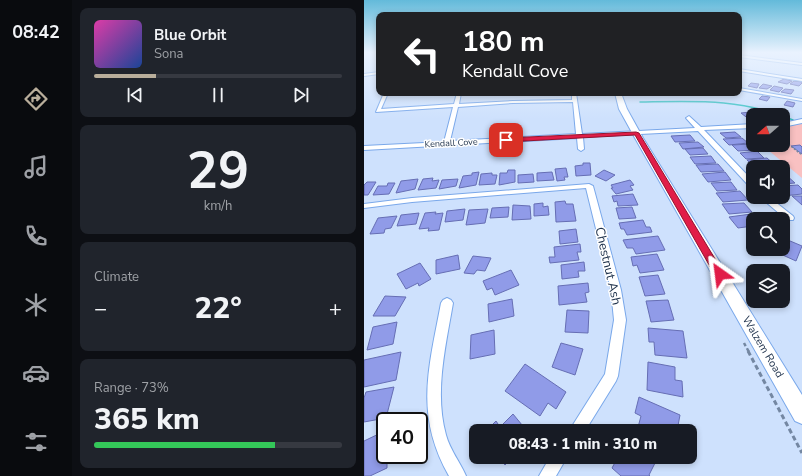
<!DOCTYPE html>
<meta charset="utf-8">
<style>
:root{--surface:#171b24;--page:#20242c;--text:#f1f3f6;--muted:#9ea1a6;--line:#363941;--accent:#b9ae9b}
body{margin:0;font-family:"Nunito Sans",sans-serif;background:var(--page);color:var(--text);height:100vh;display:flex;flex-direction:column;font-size:15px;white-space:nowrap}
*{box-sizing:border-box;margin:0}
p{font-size:13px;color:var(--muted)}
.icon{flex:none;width:22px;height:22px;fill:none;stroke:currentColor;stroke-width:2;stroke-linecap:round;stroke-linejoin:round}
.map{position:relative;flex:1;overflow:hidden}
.details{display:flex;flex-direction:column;gap:8px;padding:8px;background:#0d0f14;width:292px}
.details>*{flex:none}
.top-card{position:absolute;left:12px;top:12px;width:366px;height:84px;border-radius:8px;box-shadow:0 2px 6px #0003;background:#202124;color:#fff;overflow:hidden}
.needle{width:26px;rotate:250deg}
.fabs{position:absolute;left:382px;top:108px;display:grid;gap:8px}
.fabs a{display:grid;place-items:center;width:44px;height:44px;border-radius:8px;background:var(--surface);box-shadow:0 2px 6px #0003;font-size:20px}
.speed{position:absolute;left:12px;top:412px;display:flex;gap:8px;font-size:20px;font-weight:700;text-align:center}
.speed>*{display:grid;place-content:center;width:52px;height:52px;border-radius:50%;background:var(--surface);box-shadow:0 2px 6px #0003;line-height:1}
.speed .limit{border:2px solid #111;border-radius:6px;background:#fff;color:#111}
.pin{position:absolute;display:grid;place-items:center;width:34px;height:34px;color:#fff;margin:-17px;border-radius:8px;box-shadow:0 2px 6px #0006}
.me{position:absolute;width:44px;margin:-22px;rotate:329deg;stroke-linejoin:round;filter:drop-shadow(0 0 3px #0008)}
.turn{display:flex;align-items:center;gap:14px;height:84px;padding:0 20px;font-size:18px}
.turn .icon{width:52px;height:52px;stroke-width:2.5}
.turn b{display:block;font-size:28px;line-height:34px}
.big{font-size:30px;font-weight:800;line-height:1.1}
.details .card{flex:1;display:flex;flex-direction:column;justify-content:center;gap:6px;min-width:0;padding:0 14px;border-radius:8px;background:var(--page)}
.details .dial{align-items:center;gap:0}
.dial b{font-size:52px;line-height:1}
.song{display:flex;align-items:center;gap:12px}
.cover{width:48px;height:48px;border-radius:6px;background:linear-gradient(135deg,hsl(320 70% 55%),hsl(220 70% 35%))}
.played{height:4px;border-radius:2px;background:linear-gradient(90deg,var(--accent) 25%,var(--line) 25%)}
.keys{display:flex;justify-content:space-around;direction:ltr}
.heat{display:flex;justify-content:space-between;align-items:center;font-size:22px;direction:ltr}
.charge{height:6px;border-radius:3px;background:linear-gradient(90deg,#34c759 73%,var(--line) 0)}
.trip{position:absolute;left:105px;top:424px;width:228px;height:40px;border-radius:8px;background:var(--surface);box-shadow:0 2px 6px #0003;font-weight:800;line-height:40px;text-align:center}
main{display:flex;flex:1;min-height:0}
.menu{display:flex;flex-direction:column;width:72px;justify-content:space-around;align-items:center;background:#090b0e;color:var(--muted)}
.menu .icon{width:28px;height:28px}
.menu .active{color:var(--accent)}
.menu b{font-size:18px;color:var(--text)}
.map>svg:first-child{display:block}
</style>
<main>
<nav class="menu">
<b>08:42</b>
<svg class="icon active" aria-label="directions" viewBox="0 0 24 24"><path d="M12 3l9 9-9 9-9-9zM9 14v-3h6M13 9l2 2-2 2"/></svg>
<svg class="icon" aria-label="music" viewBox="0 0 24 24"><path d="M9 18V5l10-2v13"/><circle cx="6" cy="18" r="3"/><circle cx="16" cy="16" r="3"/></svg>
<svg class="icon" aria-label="phone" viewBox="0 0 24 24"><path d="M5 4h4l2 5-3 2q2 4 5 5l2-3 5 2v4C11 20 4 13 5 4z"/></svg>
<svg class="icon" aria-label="climate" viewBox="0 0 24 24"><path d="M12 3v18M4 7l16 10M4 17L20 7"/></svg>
<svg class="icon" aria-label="car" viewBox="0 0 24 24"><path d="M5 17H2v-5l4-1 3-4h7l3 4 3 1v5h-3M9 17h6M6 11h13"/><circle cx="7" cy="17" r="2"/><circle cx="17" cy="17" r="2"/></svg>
<svg class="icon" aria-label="filters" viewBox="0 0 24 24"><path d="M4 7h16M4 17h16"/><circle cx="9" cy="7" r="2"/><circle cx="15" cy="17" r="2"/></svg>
</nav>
<section class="details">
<div class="card">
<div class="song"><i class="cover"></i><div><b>Blue Orbit</b><p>Sona</p></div></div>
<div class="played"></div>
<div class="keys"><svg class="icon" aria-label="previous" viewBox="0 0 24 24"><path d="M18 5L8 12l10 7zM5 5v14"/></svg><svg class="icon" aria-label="pause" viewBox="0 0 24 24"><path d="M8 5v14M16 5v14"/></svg><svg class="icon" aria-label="next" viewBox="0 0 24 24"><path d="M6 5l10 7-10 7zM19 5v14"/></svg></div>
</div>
<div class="card dial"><b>29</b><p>km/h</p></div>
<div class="card"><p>Climate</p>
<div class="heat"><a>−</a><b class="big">22°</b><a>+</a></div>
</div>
<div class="card"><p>Range · 73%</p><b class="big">365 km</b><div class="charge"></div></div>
</section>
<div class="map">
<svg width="438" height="476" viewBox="0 0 438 476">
<rect width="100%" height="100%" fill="#cee1fd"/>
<path fill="#f9c1c2" d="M438,124V178L398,145H419V126Z"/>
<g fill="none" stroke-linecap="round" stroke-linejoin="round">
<path stroke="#3bc2c5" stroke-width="1.5" d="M276,102C331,101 377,98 429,120"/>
</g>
<path fill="#909be8" stroke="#666eb4" d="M420,79L428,81L423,84L414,82Z
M430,81L438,82V83L435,86L426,84Z
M387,83L395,84L393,88L384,86Z
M399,84L408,86L403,89L395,88Z
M410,86L419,88L415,92L406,90Z
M421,89L430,90L427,94L417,92Z
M398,96L406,97L403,101L395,99Z
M423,101L431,103L429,107L420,105Z
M386,112L390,115L389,120H386L377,113Z
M371,132L377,137L362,138L356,133Z
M326,135L331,141L311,142L307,136Z
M378,138L384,143L365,145L359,139Z
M334,142L340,147L319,149L315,143Z
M387,144L394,150L374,151L368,145Z
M436,145L438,147V154L427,146Z
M339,148L344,154L326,155L321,149Z
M393,151L400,158L382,159L376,153Z
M347,156L352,163L331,164L326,157Z
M403,158L411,165L390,167L383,160Z
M219,163H226L227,175L212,176L211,166L219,165Z
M354,164L360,171L337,172L332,165Z
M202,168L204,177H200L201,180L193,181L191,169Z
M144,170H151V182L135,185L136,173H143Z
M240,170L251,175L242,181L231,176Z
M115,172L112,185L95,188L99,176L108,175V173Z
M188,172L190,180L173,181V173Z
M361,172L367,180L344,182L338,174Z
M128,173V175H133L131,184L115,185L117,174Z
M169,174L170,182L154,183V175Z
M422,175L431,183L419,184V176Z
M69,178L68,181L75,180L72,188L54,190L59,179Z
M54,179L51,189L32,193L37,181Z
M94,179L92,186L75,189L78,180Z
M266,180L270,185L266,186L269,190L252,194L247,188H249L247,185Z
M3,182H12L4,195H0V185Z
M367,182L373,190L353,191L347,183Z
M24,183H31L25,194L9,195L14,186H23Z
M434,185L438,189V194L419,196V186Z
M376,191L384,200L359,202L352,193Z
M269,194L274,205L254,206L253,201L250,202L248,196Z
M428,196H438V205Z
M201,201L202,204H209L212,221L192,222L191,202Z
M179,203V207L184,206L185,215L170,216V204Z
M380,203L388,212L365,214L358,204Z
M149,205L166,206L167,219L148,220Z
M145,207L144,217L126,218L128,208Z
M268,207L272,218L255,219L252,208Z
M101,209L99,220L81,222L83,211Z
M124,209L121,223L102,225L105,210Z
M72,212L71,214L79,213L75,230L64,231L65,228L55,229L61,213Z
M55,213L52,224L33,226L37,215Z
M387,214L391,219H389V226L374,228L365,217Z
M33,216L27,228L21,229L20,233L6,234L14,218Z
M279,220L282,227H286L288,232L263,235L260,229H257L255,223Z
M212,229L214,242L196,244L195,231Z
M294,236L301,250L272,254L269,248H263L259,240Z
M419,238L438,246L432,261L412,252L413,249H419Z
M216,244L217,252H213L215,260L186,263L185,257H191L190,247Z
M293,254L300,270L276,273L273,265L269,266L267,257Z
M94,255L96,269L72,274V260Z
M109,256L127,258L121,271L113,270L110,274L100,273Z
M220,262L221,271H214L215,277L198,279L197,265Z
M56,263L67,279L55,286L54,283L42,289L33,274Z
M147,270L155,285L131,295L128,288L123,290L119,281Z
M294,275L301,294L281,296L275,277Z
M224,283L225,292L221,293L223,302L195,305L194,286Z
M21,296L42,297L31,316H9Z
M148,299L150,316L125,322L124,304Z
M304,300L310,320L287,322L282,301Z
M203,310L225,311L224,333L201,332Z
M33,322L29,344L3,350L9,327Z
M284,328L319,331L323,358L291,355L290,342H285Z
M130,330L131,354L106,359L107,335Z
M197,343L219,349L211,375L188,367Z
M37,352L32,380L0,387V360Z
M284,362L311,367V380L318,381L319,397L283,390Z
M161,364L202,392L192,409L184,403L176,416L141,391Z
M30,387L22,418L0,422V398L2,392Z
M275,397L316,415L313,431H273L277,416L271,413Z
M149,414L163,431H122L132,421L136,427Z
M21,431V455H23V468L6,476H0V441Z
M135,457H149L141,465Z
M254,457H287L292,461L285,475L286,476H257L248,468Z"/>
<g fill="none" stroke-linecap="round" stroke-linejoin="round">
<defs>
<path id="street" d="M375,55L438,63V65L375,57Z
M375,69L438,79V81L375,71Z
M15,72V74L0,76V74Z
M375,88L438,99V101L375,90Z
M20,93H24L17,109L90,104L93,93H97L95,104L149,101L208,100V93H212L218,134L331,128L322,118L325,116L337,127L389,124V128L340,130L389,181V187H386L334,131L219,137L220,149L217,151L214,149L213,138L0,150V146L80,142L89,107L12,112ZM209,102L212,134L86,141L94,107L149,103Z
M438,119V123L419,127V123Z
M225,184L229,186L257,290L262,320L254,376L252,381L221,431H205L241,374L250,320L247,290L222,188L48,202L0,208V204L48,198Z
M396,197H405L429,216L430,218L429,220H423Z
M83,298L87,300L89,303C82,345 70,392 82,435C86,450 96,462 102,476H85C50,415 65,367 77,303L79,300Z
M186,457H203L192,476H175Z"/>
<path id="secondary" d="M251,93H257L263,109L279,138L438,395V424L431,421L271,138L255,109Z"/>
</defs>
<use href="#street" stroke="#7aa8ea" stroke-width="2"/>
<use href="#secondary" stroke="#7aa8ea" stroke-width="2"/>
<path stroke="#7487a2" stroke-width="1.5" stroke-dasharray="2 1.5" stroke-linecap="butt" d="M419,140L438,155"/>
<path stroke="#7487a2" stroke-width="2.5" stroke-dasharray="3.5 2.5" stroke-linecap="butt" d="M380,343L385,352"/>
<path stroke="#7487a2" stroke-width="3" stroke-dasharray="5 3" stroke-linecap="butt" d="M384,351L438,453"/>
<use href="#street" fill="#fff" fill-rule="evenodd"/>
<use href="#secondary" fill="#fff" fill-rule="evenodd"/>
</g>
<linearGradient id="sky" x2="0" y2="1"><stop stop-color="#63bada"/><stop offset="0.44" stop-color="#e9f2fe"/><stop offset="1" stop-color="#e9f2fe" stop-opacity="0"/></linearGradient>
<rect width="438" height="119" fill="url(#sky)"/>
<path fill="#e11d48" stroke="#92132f" d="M272,132L275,133L359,272L361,274L359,277H352L271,135L142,142L139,140L142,138Z"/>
<g text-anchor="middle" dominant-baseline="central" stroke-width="3" stroke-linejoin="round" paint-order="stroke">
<g font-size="9" fill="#1e314b" stroke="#fff">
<text transform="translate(87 143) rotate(-3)">Kendall Cove</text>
</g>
<g font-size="11" fill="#1e314b" stroke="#fff">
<text transform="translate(399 347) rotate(59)">Walzem Road</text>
</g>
<g font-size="13" fill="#1e314b" stroke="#fff">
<text transform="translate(244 266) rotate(77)">Chestnut Ash</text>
</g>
</g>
</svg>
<div class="fabs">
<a><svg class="needle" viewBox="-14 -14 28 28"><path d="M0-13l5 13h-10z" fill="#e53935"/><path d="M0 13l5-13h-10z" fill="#9ea1a6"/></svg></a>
<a><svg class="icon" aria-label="sound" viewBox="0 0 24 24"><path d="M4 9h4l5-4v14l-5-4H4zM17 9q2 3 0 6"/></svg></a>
<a><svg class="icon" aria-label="search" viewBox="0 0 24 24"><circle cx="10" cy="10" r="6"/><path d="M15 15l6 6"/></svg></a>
<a><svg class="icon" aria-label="layers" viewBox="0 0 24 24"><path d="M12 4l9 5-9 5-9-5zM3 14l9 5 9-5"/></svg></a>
</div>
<div class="speed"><div class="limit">40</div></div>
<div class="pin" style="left:142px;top:140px;background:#d93025"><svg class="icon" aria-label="arrive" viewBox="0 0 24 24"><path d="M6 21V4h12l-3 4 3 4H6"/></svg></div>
<svg class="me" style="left:356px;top:274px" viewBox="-20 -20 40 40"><path d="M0-17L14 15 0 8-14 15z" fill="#e11d48" stroke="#fff" stroke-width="4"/></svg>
<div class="trip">08:43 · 1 min · 310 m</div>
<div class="top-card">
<div class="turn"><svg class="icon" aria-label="left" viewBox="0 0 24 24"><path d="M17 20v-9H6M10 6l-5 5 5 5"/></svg><div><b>180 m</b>Kendall Cove</div></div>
</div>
</div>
</main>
